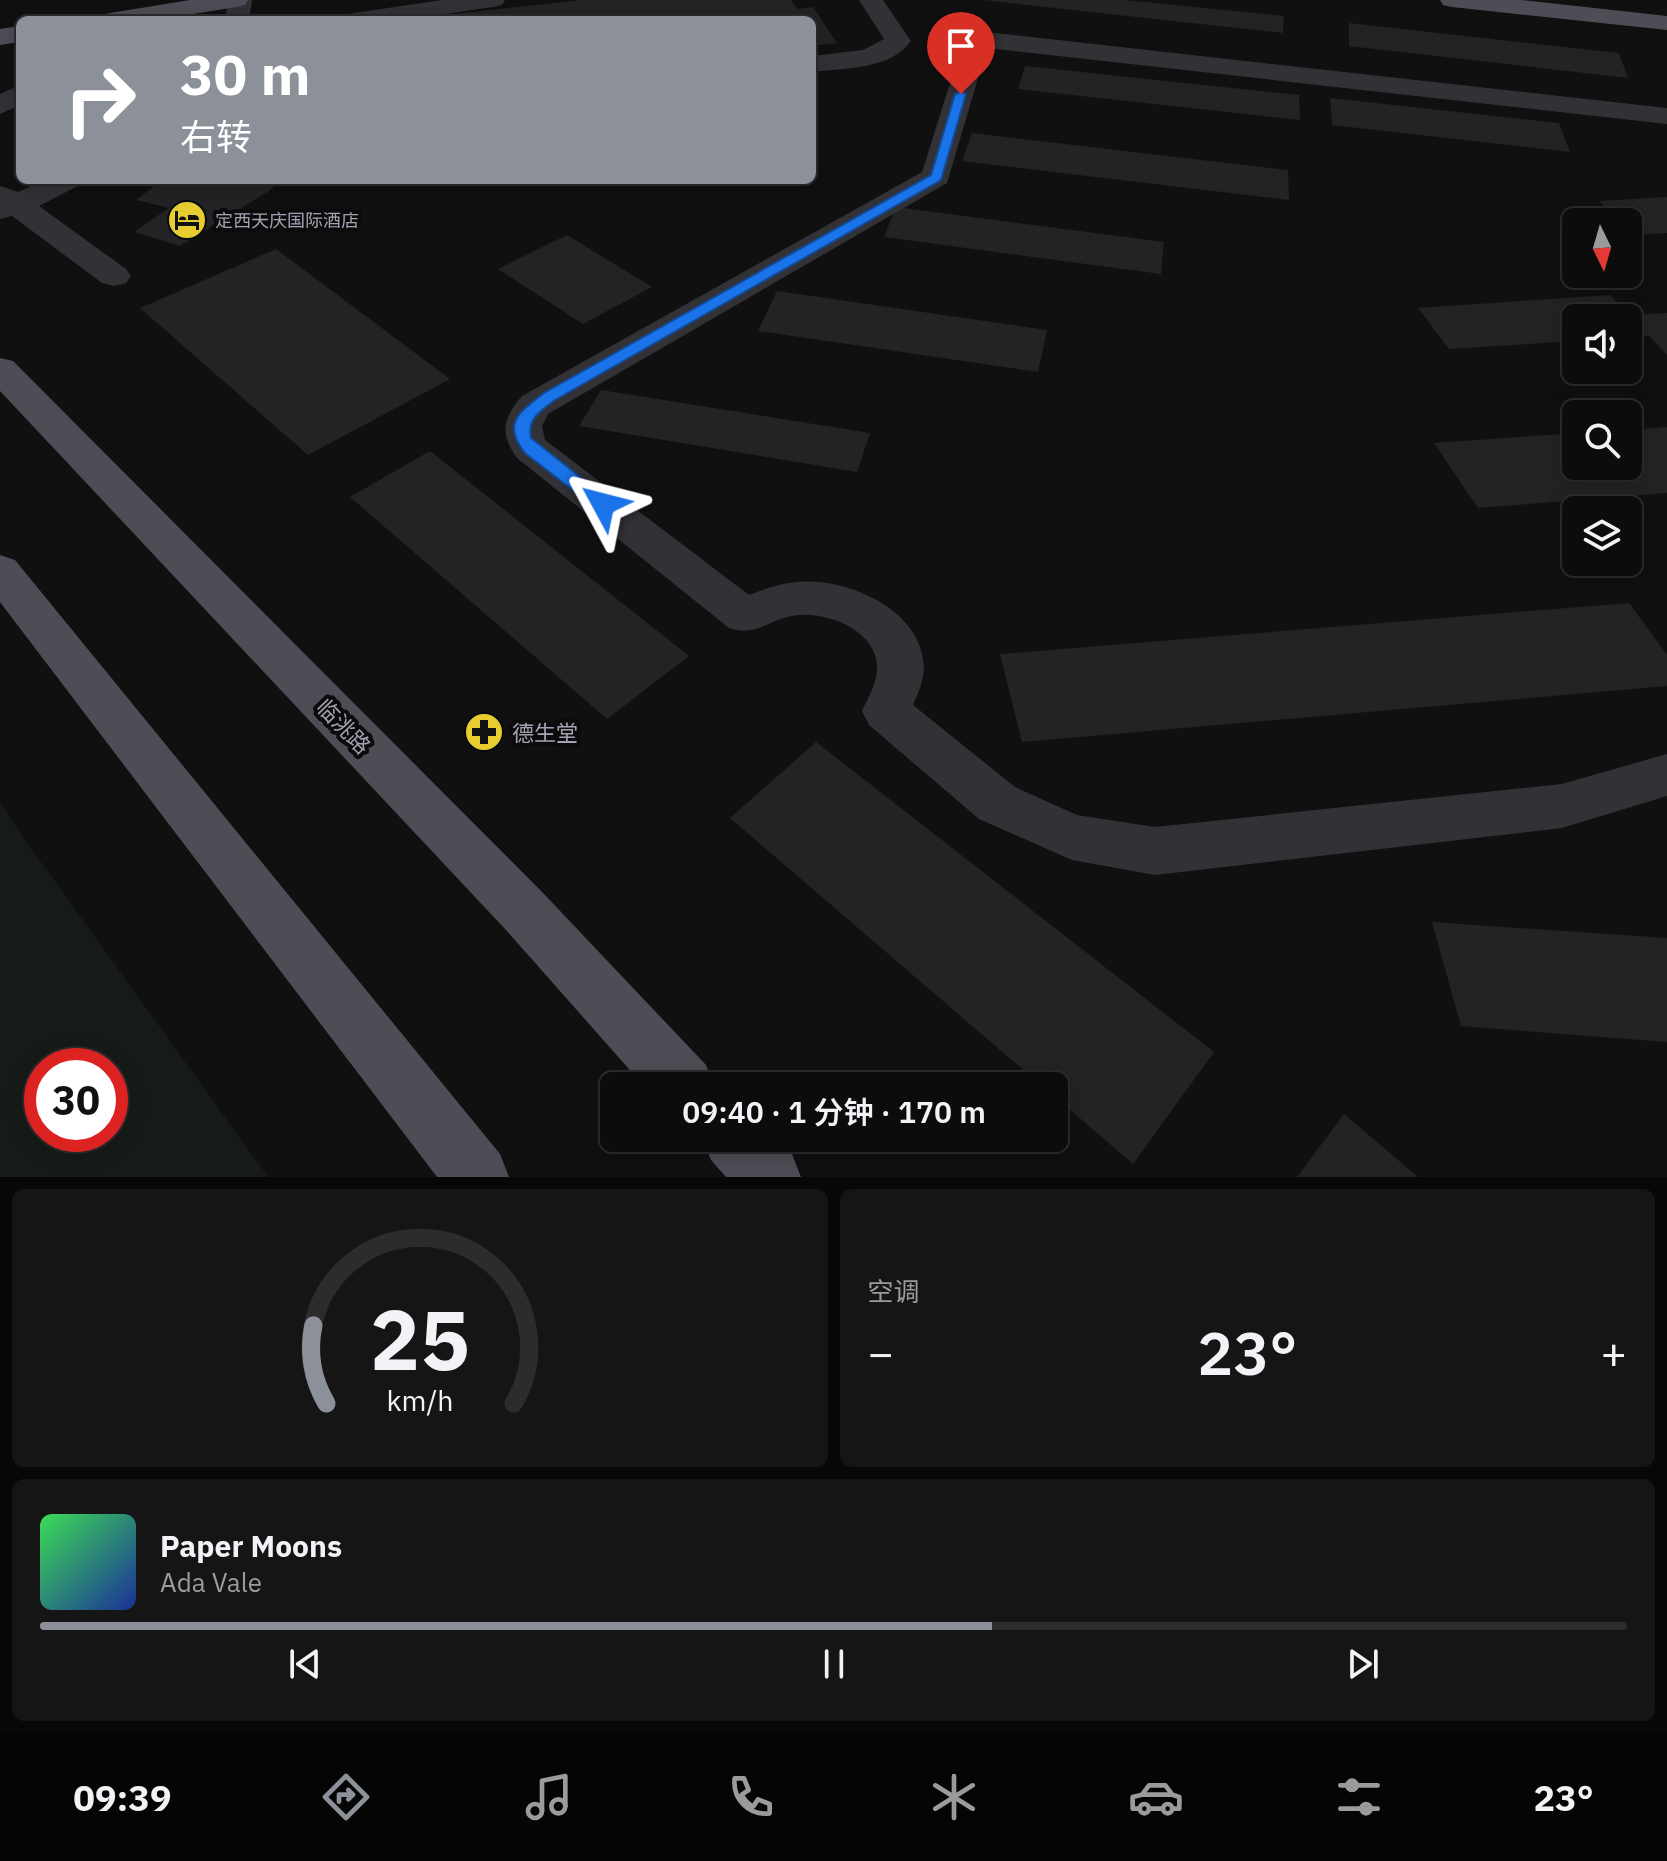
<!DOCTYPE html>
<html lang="zh">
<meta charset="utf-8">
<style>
:root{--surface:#0c0c0d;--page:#151516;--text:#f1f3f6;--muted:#9a9b9d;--line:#2c2c2e;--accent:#8c9099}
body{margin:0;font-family:"IBM Plex Sans","Noto Sans SC",sans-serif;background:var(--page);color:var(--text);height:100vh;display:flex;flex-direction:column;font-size:30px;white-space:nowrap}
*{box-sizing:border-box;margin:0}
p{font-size:26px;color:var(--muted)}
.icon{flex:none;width:44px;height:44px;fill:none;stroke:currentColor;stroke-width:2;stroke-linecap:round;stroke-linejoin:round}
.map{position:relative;height:1177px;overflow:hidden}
.drawer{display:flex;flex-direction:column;gap:12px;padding:12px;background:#070707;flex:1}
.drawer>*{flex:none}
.banner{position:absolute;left:16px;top:16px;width:800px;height:168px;border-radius:12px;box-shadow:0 4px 20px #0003,0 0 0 2px var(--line);background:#8c9099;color:#fff;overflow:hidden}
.needle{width:52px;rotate:175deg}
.controls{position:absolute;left:1562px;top:208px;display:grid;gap:16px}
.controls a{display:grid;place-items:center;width:80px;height:80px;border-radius:12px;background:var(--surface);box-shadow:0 4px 20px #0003,0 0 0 2px var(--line);font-size:40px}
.speed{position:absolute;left:24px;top:1048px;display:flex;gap:16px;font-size:40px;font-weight:700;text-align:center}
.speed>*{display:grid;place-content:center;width:104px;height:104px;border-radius:50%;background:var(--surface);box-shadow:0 4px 20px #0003,0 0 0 2px var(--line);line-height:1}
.speed .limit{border:12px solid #d22;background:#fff;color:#111}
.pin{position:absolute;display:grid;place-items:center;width:68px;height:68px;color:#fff;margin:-82px -34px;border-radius:50% 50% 50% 0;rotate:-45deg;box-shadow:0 0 8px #0007}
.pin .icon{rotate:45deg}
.me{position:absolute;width:88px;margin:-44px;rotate:308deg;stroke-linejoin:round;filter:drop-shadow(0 0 6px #0008)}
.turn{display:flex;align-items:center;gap:28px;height:168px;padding:0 32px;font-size:36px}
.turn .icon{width:104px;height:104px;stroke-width:2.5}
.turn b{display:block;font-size:56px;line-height:68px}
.big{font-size:60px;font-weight:600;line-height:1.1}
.drawer .tile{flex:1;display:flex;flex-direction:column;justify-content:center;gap:12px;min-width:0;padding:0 28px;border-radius:12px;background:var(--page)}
.drawer .dial{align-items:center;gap:0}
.dial svg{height:208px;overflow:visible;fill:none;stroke:var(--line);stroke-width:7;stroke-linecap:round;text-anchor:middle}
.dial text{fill:var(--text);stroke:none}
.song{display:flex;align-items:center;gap:24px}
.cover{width:96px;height:96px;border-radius:12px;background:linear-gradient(135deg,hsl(130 70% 55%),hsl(230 70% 35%))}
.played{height:8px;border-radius:4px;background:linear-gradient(90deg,var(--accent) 60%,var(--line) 60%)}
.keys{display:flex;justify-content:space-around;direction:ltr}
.heat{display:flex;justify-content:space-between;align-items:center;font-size:44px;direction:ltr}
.drawer .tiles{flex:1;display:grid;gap:12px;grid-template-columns:1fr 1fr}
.tile:last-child{grid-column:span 2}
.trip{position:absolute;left:600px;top:1072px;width:468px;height:80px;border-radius:12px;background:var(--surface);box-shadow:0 4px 20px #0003,0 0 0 2px var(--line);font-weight:600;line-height:80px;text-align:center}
.dock{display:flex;height:128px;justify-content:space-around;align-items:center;background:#050505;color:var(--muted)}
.dock .icon{width:56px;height:56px}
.dock .current{color:var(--accent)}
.dock b{font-size:36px;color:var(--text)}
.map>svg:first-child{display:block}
</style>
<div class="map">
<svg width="1667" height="1177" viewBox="0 0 1667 1177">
<rect width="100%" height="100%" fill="#101011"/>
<path fill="#161b18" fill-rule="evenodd" d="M0,802L23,837L268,1177H0ZM42,1066H110V1134H42Z"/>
<path fill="#232325" d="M582,0H791L797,9L813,7L837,43L812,46V20H445L444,15Z
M983,0H1125L1284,16L1283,33Z
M1349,23L1619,53L1628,78L1349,46Z
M1025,66L1299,95L1300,120L1018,89Z
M1330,98L1559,123L1570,152L1332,125Z
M972,133L1288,170L1289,200L962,161Z
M162,180H281L269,191L180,246L134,232L169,208L136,200Z
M1667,197V233L1634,235L1628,229V222H1621L1599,201Z
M896,207L1164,242L1161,274L884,237Z
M567,235L652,287L583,324L498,269Z
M276,249L450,379L308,455L140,308Z
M777,291L1047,330L1038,372L758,331Z
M1610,295L1629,315L1667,313V355L1649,336L1628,337V318H1576V341L1449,349L1418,308Z
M601,390L870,433L857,472L579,426Z
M1667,427V493L1478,508L1434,443L1576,433V466H1628V430Z
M430,451L689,656L607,719L350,497Z
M1629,603L1667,655V686L1022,742L1000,654Z
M816,742L1214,1052L1133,1164L1054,1096V1086H1042L730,818Z
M1432,922L1667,938V1042L1461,1026Z
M1344,1114L1418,1177H1297Z"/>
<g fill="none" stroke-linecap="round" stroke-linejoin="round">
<path fill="#313136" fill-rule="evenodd" d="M228,0H252L249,20H225Z
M442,0H505L502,5L493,7L405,20H342L345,15L354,13Z
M859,0H883L911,41C891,70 843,68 812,72V56L863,50L884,39Z
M977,31L1667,108V124L987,48L947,183L548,414L542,426L545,440L749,595C764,589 781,583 797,582C847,577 924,610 924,669C923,682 918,694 913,705L1015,787L1077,815L1155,827L1562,784L1667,754V796L1562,828L1155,875L1072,860L979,819L869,725L862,711C868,698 876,685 877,670C879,632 831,613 800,615C771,616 759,638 729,628L517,458C500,434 502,419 522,396L922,172L964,39L968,34Z
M20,85V105L0,114V94Z
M45,180H82L78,186L39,206L126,269L131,276L126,283L114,286L102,283L12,216L0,219V186L18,192Z"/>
<path fill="#4d4d55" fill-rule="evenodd" d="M190,0H248L245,5L236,7L157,20H98L101,15L110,13Z
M1440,0H1521L1667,16V30L1452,7L1443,5Z
M20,26V42L0,45V29Z
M0,358L13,361L544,894L706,1065L715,1086H644L506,930L0,391Z
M0,555L15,560L500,1154L509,1177H437L0,602Z
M702,1138H776L792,1154L801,1177H726L711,1160Z"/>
</g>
<path fill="#1a73e8" stroke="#114b97" stroke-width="2" d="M961,91L966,94L941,180L555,400C541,411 527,418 531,438L609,500L611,504L609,509H597L525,453C501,423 520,412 544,393L931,175L955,94Z"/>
<defs>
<symbol id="hotel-disc" viewBox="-11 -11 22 22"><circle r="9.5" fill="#e8cd31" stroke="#0b0b0c"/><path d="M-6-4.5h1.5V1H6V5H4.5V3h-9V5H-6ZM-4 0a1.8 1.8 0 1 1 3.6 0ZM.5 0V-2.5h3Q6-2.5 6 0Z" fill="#111"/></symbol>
<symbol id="pharmacy-disc" viewBox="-11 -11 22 22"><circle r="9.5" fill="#e8cd31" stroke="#0b0b0c"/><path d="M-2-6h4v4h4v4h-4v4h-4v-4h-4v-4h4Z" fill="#111"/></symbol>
</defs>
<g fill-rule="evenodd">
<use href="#hotel-disc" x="165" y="198" width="44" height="44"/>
<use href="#pharmacy-disc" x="462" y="710" width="44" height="44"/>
</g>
<g text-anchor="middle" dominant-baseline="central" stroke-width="8" stroke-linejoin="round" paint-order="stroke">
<g font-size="18" fill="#a2a3b1" stroke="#0b0b0c" text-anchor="start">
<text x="215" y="220">定西天庆国际酒店</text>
</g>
<g font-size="22" fill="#a2a3b1" stroke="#0b0b0c">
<text transform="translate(344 726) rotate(46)">临洮路</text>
</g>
<g font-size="22" fill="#a2a3b1" stroke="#0b0b0c" text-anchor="start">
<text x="512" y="732">德生堂</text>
</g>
</g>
</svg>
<div class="controls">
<a><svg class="needle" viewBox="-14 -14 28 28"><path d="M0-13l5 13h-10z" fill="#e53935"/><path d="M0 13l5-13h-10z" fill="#9a9b9d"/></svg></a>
<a><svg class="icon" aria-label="sound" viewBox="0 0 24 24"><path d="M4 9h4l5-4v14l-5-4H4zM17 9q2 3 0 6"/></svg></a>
<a><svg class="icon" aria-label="search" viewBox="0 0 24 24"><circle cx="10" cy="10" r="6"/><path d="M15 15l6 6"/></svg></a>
<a><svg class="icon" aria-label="layers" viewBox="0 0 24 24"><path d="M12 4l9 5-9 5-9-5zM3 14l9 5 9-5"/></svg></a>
</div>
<div class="speed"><div class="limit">30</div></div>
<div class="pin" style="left:961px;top:94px;background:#d93025"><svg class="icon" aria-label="arrive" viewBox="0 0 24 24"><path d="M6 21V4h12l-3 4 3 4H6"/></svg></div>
<svg class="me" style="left:603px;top:504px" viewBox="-20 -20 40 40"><path d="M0-17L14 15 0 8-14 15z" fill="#1a73e8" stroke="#fff" stroke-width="4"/></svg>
<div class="trip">09:40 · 1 分钟 · 170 m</div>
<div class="banner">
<div class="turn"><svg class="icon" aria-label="right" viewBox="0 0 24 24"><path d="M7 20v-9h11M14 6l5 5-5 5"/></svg><div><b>30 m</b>右转</div></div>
</div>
</div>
<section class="drawer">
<div class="tiles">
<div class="tile dial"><svg viewBox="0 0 100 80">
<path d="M14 69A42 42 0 1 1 86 69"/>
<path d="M14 69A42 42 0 0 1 9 39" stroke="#8c9099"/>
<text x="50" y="56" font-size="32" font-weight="700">25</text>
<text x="50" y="72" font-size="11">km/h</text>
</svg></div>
<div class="tile"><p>空调</p>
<div class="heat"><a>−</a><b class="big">23°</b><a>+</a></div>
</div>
<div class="tile">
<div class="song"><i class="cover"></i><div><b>Paper Moons</b><p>Ada Vale</p></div></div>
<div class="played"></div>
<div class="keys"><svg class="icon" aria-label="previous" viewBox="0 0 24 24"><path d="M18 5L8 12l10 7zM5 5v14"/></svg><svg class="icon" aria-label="pause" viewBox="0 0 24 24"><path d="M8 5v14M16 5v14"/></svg><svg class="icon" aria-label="next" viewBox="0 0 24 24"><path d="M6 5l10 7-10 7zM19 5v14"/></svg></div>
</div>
</div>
</section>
<nav class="dock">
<b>09:39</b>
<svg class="icon current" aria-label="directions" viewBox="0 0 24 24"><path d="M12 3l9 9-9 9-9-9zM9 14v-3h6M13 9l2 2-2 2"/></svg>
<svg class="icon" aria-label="music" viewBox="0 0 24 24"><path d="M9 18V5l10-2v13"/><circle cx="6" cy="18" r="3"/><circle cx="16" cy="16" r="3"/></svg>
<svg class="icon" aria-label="phone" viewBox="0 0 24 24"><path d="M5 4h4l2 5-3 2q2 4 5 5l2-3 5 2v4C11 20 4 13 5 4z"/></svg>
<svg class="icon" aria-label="climate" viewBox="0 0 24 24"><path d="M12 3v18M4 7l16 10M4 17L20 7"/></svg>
<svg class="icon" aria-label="car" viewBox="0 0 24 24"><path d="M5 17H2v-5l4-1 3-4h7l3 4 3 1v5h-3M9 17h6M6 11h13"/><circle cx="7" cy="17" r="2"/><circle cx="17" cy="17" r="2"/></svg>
<svg class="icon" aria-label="filters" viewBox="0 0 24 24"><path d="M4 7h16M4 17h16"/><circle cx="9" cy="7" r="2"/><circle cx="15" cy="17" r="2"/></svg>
<b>23°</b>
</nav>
